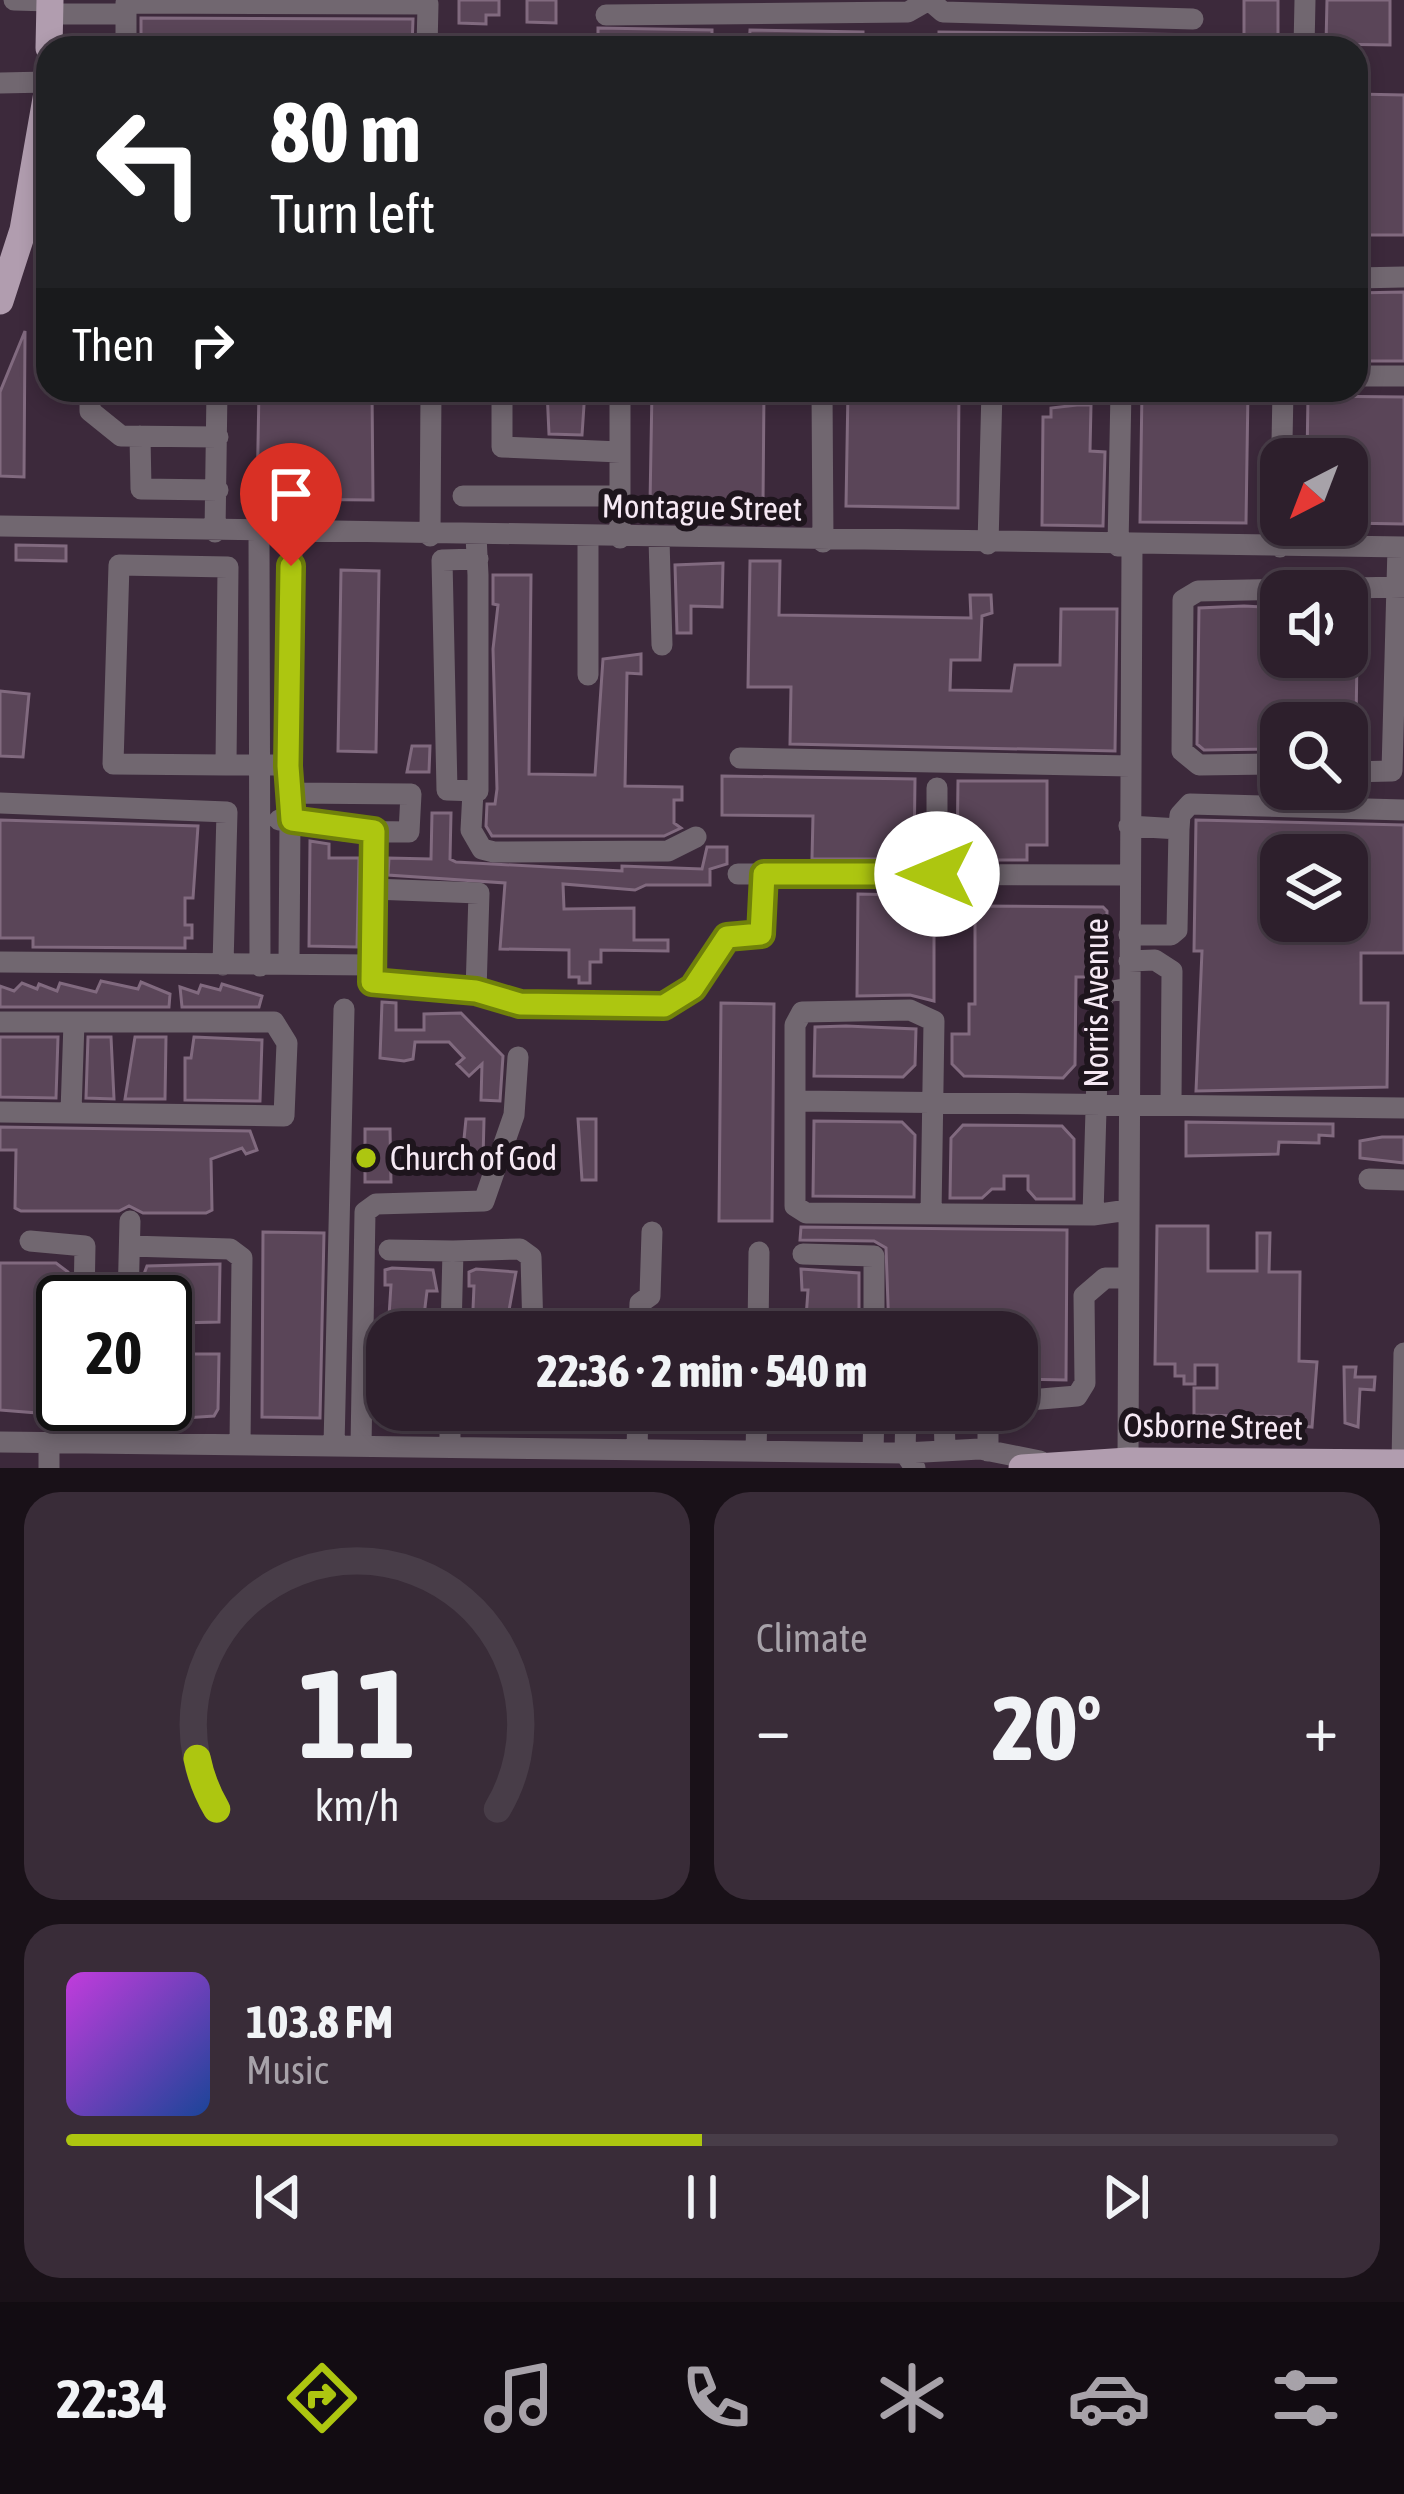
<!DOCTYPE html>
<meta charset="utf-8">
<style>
:root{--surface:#2d1f2c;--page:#392c38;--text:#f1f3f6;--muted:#a7a2a9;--line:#483d48;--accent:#adc610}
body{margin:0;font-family:"Asap Condensed",sans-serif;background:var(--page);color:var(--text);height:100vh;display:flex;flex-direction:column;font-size:45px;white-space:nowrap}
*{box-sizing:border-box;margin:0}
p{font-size:39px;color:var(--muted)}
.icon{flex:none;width:66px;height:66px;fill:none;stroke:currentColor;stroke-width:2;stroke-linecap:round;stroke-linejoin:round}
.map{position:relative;height:1468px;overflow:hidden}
.side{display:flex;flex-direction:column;gap:24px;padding:24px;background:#191118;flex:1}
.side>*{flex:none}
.top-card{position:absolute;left:36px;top:36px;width:1332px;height:366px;border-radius:36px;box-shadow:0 6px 18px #0003,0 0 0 3px var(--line);background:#202124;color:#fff;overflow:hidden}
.needle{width:78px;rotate:222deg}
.fabs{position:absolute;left:1260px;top:438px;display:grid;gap:24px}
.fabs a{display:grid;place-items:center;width:108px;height:108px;border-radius:24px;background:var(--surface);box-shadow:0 6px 18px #0003,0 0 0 3px var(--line);font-size:60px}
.speed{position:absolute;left:36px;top:1275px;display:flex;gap:24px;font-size:60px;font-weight:700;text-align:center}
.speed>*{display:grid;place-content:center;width:156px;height:156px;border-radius:50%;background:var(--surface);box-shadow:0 6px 18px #0003,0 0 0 3px var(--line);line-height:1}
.speed .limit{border:6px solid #111;border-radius:18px;background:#fff;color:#111}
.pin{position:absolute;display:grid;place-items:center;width:102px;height:102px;color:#fff;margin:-123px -51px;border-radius:50% 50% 50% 0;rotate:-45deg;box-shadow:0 0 12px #0007}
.pin .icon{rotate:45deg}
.me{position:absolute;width:132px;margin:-66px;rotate:270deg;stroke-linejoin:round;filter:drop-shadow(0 0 9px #0008)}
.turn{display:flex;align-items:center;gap:42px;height:252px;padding:0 36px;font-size:54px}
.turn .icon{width:156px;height:156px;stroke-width:2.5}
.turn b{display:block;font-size:84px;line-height:102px}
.then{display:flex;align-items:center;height:114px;padding:0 36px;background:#0003;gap:24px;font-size:45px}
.big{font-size:90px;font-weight:800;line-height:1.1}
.side .card{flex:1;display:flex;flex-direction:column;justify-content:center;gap:18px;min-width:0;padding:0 42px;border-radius:36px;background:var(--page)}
.side .dial{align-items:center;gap:0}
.dial svg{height:312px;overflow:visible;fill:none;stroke:var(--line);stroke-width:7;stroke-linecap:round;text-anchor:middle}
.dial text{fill:var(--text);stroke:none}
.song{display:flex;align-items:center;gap:36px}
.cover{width:144px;height:144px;border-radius:18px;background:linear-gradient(135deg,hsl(290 70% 55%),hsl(220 70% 35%))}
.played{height:12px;border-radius:6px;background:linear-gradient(90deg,var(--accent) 50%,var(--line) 50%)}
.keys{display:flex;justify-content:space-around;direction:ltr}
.heat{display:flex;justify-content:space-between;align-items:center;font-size:66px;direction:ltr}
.side .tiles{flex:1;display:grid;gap:24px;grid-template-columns:1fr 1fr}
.card:last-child{grid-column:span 2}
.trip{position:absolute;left:366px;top:1311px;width:672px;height:120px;border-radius:36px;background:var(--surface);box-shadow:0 6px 18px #0003,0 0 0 3px var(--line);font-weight:800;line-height:120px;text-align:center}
.menu{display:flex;height:192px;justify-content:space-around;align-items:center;background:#120c12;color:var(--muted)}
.menu .icon{width:84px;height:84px}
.menu .selected{color:var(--accent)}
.menu b{font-size:54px;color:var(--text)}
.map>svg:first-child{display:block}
</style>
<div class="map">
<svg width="1404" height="1468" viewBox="0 0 1404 1468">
<rect width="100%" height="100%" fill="#3c293b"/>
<path fill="#5a4558" stroke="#816a7f" stroke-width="3" fill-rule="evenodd" d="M459,0H499V15H486V24L459,23Z
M527,0H556V23L527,22Z
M1244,0H1278V48H1244Z
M1327,0H1390V45L1326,44Z
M141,18L413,19L412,48H141Z
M598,28L712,30V48H598Z
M750,30L863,32V48H749Z
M939,32L1220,35V48H939Z
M1356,94L1404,95V235H1356Z
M1404,292V361H1356V293Z
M25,331L24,477L0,476V392Z
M259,390H372L373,500L257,499Z
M547,390H585L582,435L549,434Z
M652,390H764L763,504H650Z
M848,390H959L958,508L846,506Z
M1142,390H1248L1246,523L1140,522Z
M1308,396L1404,397V524L1347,523V459H1307Z
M1077,405H1091L1090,451L1105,452L1103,526L1042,525L1043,417H1051V408Z
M16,545L66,546V561L16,560Z
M750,561H780L779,615L971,618L970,595H991L992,613L982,616L980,660H951L950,690L1011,691L1015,665H1060L1061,609H1117L1115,751L790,744L791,687H748Z
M723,563L722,607L691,606V633H677L675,565Z
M341,570L379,571L376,752L338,751Z
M493,575H531L529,774L595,775L603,659L641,654V674L627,673L625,786L682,787V800H674V823L681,828L664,836H492L486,826L487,804H495L497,789L493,649L498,605L493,604Z
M1244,606L1281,608V657H1357L1356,723H1281V749L1204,750L1197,744L1199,608Z
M0,691L29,694L23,757L0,756Z
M412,746H430L429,772H407Z
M722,776L915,779L914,859H812L813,816L722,815Z
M958,781H1047V845H1027V860H957Z
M432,813H451L450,859L456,862L622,871V866L702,869L707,847H727V864L710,869V885H646L635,890L563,884L564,909L634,908V940H668V951L601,950V962H590V983H579V977H569V950L500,949L505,883L388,875L389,858L431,859Z
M0,820L198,826L193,898H185V925H192V938H185V948L33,947V938H0Z
M1196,820L1404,825V953H1361V1003H1388L1387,1087L1196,1091L1202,951H1194ZM1281,855H1347V921H1281Z
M310,841L329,844V858H359L357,947L309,946Z
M858,894L905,895L909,920H934V1001L910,995L857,996Z
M975,906L1103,907L1107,911L1106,977H1076L1075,1065L1063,1078L964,1076L952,1064V1034H969V1004H975Z
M101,981L138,989L141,982L170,994L169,1007H0V986L14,991L22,983L37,989L39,984L57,991L60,983L96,992Z
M222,984L262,996L259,1007H182L180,987L198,993L201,985L220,990Z
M382,1002L396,1003V1030H424V1014L461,1013L503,1056L500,1101L481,1100L482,1064L469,1076L457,1064L464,1058L449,1042H415L413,1059L404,1061L380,1058Z
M721,1003L774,1004L772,1221H719Z
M846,1026L916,1029L915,1065L903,1077L814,1076L815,1027Z
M0,1037H58L56,1098L0,1097Z
M88,1037H111L114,1099L86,1098Z
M135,1037H166L165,1099H125Z
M194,1037L262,1040L260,1101L185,1100V1058H191Z
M466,1119H484L483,1159H462Z
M578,1119H596V1180H582Z
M814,1121L902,1122L915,1135L914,1197L813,1196Z
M1186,1122L1333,1124V1136L1319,1135V1143L1279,1142L1278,1154L1186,1156Z
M963,1125L1062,1126L1074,1139V1199H1036L1028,1190V1176H1004V1189H992L982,1198H950L951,1138Z
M0,1127L250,1131L257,1150L246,1154L242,1148L211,1159L212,1210L206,1213H143L129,1206L119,1211H21L15,1208L16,1150H0Z
M365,1129H390L391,1182H365Z
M1382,1137H1404V1163L1360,1158V1141Z
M1157,1226H1208V1271H1257V1233H1270L1269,1272H1300L1299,1361L1317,1362L1312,1427L1301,1426V1417L1194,1415V1388H1217V1365H1195V1384H1184V1376H1175V1364H1155Z
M801,1227L1067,1230L1066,1380L1017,1379V1332H889L886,1248L874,1241L800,1240Z
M263,1232L324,1233L320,1418L262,1417Z
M0,1263H56L68,1272V1286H57L51,1305L50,1376L58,1383L63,1415L0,1410Z
M220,1264L219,1322L176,1323V1354H219L218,1409L214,1416L185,1418V1412L165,1411V1302H143L144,1274L147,1266Z
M392,1268L433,1270L437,1291H427L422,1332H388L391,1285H385V1270Z
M476,1269L516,1272L505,1332H472L474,1286H469V1272Z
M801,1269L859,1273V1332H805L808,1290H802Z
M1344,1367H1356L1355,1377H1375L1374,1390L1360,1389L1358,1427L1345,1423Z
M476,1410H518V1422H477Z
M804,1410H851V1424H803Z"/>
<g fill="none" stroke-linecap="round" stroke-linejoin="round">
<path stroke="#716770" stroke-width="21" d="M14,0L50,1
M929,0L943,12L1193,19
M50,14H126
M606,15L908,12L929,0
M126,48V3L428,4L427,48
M1304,48L1305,0
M0,83L48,82
M1356,278L1404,277
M1356,376H1404
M90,390V411L121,436L218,437
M502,390V447L620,452
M620,390V538
M822,390L823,542
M140,436L141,489L218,490
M463,496H620
M0,526L1404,547
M215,532L217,390
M259,533L260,966
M430,536L431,390
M476,536L478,575V791L447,790L442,560L478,559
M659,539L662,645
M988,544L992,390
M1118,546L1121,390
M1280,547L1283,390
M588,675V538
M740,758L1130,766
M1281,764L1199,765L1182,751L1183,600L1198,591L1404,587
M226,765L113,764L119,565L228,567L226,765H288
M1347,772L1392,771L1398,547
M473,791L471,830L482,849L494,852L668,851L696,837
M0,803L227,812L223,965
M279,820L344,831L409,832L411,794L293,793
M1179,829L1180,815L1190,804L1404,810
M738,874L1129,875
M937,874V788
M373,889L479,893L476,991
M1129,935H1171L1177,930L1179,829L1129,826
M1129,961L1155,960L1172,971L1171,1103
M0,962L372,965V982L476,991L521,1004L664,1006L693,988L727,937L761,934L763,874
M289,963L292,534
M372,965L374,831
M0,1022H274L287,1043L284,1116L0,1112
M798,1101L1404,1108
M71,1112L74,1022
M1369,1179L1404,1180
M931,1214L934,1021L910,1010L802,1012L795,1025V1206L806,1213L1093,1215L1128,1210
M1093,1215L1099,1005L1107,992L1129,988
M30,1241L85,1246L84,1302
M130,1246L230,1249L242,1258L240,1445
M389,1250L453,1251
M803,1254L874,1256V1332
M128,1302L130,1221
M451,1332L453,1251L520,1249L531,1257L533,1332
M639,1332L640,1303L650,1296L652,1232
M758,1332L759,1252
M1017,1401L1077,1396L1085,1383L1084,1296L1105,1278H1128
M82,1404V1443
M450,1410V1447
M534,1410V1415
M906,1410L905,1453L980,1449L1040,1461
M944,1410L945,1451
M988,1410V1451
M0,1442L905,1453L915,1468
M125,1443V1404
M334,1446L344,1009
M361,1446L365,1212L376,1204L484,1201L514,1115L518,1057
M637,1450L638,1410
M756,1451L757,1410
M873,1453L874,1410
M1128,1461L1132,546
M1402,1463L1404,1353
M49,1468V1442"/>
<path stroke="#b19daf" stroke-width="27" d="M49,48L50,0
M0,301L23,230L48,87
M1022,1468L1128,1461L1404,1463"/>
</g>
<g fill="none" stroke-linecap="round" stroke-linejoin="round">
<defs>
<path id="route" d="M291,566L288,766L292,820L374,831L372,982L476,991L520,1004L664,1006L693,988L727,937L761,934L764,874H937"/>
</defs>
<use href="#route" stroke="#70810a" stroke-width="30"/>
<use href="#route" stroke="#adc610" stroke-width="21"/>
</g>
<circle fill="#adc610" stroke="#1e151d" stroke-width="4.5" cx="366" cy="1158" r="12"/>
<g text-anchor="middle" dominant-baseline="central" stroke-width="12" stroke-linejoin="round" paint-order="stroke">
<g font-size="33" fill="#f6e9f4" stroke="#1e151d">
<text transform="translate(702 507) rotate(1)">Montague Street</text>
<text transform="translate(1096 1003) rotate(-90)">Norris Avenue</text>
<text transform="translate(1213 1426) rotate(1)">Osborne Street</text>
</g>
<g font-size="33" fill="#f6e9f4" stroke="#1e151d" text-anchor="start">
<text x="390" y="1158">Church of God</text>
</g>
</g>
</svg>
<div class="fabs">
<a><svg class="needle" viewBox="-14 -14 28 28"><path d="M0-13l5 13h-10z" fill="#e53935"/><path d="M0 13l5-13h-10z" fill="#a7a2a9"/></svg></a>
<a><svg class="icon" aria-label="sound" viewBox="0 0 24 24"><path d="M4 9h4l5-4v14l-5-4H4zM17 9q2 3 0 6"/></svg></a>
<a><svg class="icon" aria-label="search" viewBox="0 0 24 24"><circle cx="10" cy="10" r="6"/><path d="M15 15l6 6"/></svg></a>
<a><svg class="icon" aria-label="layers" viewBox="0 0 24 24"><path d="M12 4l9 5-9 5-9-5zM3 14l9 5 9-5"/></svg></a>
</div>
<div class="speed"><div class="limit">20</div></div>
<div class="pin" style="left:291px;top:566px;background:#d93025"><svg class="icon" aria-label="arrive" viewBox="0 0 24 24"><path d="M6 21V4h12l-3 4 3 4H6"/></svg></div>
<svg class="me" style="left:937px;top:874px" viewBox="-20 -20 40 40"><circle r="19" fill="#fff"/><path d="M0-13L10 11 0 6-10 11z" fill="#adc610"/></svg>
<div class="trip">22:36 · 2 min · 540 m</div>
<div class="top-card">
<div class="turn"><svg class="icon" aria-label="left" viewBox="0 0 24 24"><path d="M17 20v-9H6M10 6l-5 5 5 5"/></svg><div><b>80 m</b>Turn left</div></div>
<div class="then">Then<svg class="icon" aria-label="right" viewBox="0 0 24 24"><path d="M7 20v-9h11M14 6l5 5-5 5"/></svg></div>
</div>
</div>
<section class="side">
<div class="tiles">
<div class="card dial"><svg viewBox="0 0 100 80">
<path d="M14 69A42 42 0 1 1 86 69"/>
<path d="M14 69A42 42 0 0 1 9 56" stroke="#adc610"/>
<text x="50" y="56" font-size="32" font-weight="700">11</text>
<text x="50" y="72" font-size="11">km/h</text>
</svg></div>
<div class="card"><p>Climate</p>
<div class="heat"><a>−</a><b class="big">20°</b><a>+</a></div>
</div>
<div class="card">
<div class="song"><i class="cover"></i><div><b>103.8 FM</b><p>Music</p></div></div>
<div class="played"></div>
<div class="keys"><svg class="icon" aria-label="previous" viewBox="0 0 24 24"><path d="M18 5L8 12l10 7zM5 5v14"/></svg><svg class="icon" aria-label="pause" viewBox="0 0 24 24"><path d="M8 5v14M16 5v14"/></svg><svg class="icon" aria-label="next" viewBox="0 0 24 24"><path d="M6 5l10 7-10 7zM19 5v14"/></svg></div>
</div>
</div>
</section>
<nav class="menu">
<b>22:34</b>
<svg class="icon selected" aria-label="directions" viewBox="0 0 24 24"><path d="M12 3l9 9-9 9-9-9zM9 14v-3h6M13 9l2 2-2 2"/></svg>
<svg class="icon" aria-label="music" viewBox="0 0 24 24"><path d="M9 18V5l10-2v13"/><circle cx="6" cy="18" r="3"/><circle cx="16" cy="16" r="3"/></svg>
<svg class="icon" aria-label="phone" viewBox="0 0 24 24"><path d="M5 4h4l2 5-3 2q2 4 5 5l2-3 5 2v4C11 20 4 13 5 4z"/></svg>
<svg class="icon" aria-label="climate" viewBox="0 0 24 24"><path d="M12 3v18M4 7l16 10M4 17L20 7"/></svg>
<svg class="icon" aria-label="car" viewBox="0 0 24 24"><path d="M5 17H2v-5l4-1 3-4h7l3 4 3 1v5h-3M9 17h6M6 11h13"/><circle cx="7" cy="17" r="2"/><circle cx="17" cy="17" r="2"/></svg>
<svg class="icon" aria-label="filters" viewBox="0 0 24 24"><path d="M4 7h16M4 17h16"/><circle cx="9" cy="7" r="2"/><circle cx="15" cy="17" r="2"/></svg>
</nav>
